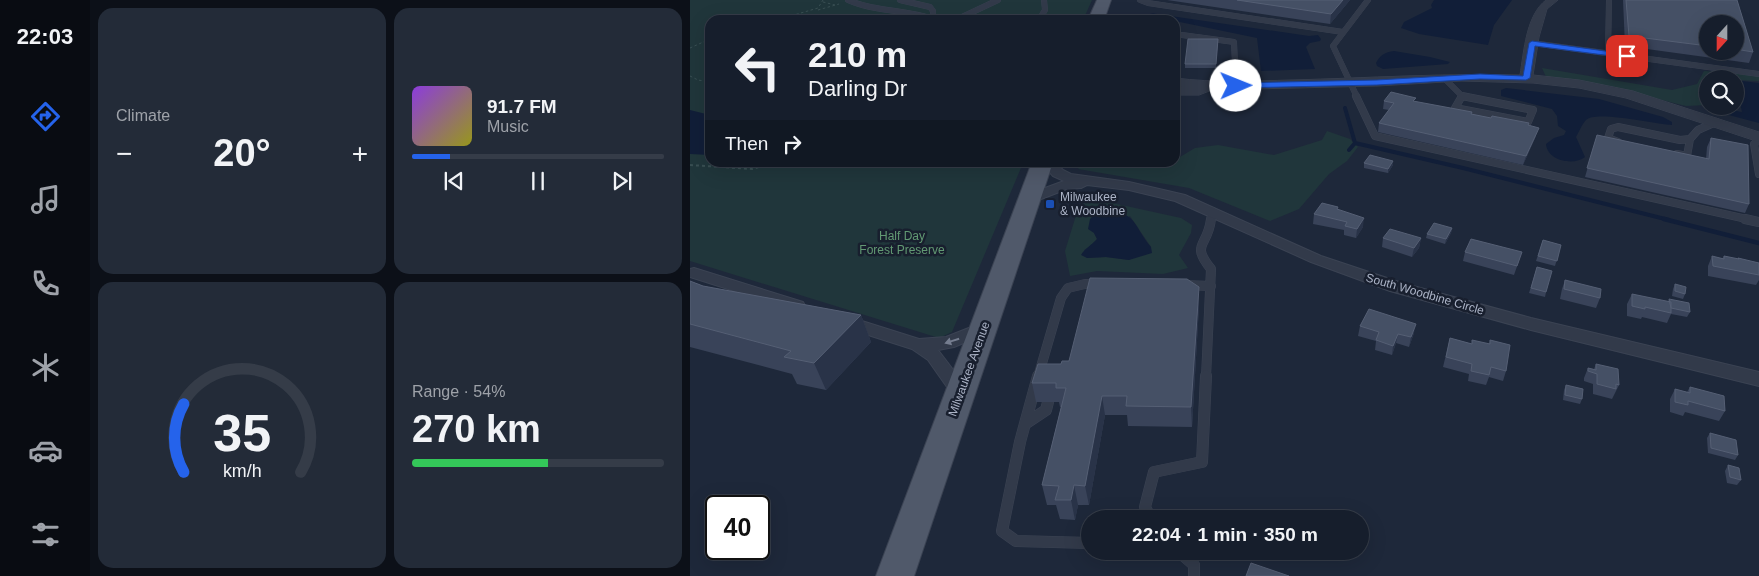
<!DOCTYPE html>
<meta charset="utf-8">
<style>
:root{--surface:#161e2c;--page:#232b38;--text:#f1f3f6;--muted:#9ea2a9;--line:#353c48;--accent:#2563eb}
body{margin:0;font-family:Arial,sans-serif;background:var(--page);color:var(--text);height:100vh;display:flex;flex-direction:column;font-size:19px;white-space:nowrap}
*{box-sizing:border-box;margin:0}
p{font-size:16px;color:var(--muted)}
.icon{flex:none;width:28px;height:28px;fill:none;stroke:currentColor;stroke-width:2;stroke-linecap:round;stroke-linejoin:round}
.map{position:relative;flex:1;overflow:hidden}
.side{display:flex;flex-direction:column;gap:8px;padding:8px;background:#0c1018;width:600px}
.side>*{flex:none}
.hud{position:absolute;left:15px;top:15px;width:475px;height:152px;border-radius:15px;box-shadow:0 5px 20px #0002,0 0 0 1px var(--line);background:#161e2c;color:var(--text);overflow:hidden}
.needle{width:32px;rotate:201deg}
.fabs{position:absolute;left:1009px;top:15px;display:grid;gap:10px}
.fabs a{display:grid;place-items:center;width:45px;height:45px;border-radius:50%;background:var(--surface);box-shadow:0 5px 20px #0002,0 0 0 1px var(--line);font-size:25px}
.speed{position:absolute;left:15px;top:495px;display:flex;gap:10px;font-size:25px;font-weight:700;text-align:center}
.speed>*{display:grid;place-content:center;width:65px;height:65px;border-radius:50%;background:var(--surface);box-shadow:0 5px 20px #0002,0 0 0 1px var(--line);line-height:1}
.speed .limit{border:2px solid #111;border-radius:8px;background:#fff;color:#111}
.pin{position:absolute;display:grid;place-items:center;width:42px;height:42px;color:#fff;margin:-21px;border-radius:10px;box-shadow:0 2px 8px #0006}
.me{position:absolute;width:55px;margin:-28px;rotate:89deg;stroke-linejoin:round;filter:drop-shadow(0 0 4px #0008)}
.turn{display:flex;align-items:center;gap:18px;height:105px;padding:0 20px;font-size:22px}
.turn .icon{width:65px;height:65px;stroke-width:2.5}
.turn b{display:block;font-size:35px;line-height:42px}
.then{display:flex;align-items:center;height:48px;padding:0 20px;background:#0003;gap:10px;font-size:19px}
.big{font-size:38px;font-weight:700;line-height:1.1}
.side .tile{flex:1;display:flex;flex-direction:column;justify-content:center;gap:8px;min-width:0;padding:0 18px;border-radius:15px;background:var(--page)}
.side .dial{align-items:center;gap:0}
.dial svg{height:130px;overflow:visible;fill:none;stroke:var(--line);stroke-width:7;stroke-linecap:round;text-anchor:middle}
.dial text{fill:var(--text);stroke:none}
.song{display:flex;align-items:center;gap:15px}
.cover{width:60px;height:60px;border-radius:8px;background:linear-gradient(135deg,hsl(270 70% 55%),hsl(60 70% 35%))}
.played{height:5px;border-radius:2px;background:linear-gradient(90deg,var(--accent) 15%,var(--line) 15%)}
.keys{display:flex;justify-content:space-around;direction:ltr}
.heat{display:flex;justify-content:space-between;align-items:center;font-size:28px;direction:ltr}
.charge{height:8px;border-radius:4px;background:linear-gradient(90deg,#34c759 54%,var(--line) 0)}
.side .tiles{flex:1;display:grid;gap:8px;grid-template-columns:repeat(2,1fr)}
.trip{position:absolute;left:391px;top:510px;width:288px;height:50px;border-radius:25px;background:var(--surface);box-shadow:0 5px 20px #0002,0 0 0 1px var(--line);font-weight:700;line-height:50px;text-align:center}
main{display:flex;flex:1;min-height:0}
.tab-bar{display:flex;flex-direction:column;width:90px;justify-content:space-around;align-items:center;background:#090c12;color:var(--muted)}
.tab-bar .icon{width:35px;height:35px}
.tab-bar .selected{color:var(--accent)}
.tab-bar b{font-size:22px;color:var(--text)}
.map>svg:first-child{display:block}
</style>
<main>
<nav class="tab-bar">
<b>22:03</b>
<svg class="icon selected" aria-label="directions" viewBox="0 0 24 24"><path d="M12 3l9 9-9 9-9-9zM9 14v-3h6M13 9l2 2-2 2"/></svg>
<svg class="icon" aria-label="music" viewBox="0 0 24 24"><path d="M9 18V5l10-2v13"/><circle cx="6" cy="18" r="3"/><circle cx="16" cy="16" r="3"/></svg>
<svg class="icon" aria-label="phone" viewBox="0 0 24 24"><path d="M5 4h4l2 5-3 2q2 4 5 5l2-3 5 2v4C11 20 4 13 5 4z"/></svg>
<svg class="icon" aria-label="climate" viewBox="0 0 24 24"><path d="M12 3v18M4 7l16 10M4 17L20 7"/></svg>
<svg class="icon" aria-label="car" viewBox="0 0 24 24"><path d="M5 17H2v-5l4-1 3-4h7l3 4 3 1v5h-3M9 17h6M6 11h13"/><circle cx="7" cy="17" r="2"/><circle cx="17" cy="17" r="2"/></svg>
<svg class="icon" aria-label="filters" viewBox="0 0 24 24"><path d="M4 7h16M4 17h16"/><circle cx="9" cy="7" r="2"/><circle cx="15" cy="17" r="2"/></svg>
</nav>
<section class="side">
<div class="tiles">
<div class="tile"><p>Climate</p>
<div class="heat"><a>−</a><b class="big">20°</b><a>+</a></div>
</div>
<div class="tile">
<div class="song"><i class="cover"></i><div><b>91.7 FM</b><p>Music</p></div></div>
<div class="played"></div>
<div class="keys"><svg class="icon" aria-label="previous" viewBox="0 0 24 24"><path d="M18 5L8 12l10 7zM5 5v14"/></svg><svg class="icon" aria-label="pause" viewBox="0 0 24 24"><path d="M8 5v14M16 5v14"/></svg><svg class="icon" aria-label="next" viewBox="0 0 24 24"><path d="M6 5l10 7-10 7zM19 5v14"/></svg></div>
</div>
<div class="tile dial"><svg viewBox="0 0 100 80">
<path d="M14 69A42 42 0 1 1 86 69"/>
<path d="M14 69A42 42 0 0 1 14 27" stroke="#2563eb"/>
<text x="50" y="56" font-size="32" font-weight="700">35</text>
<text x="50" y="72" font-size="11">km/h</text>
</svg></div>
<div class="tile"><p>Range · 54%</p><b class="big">270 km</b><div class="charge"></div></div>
</div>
</section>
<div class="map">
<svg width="1069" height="576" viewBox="0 0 1069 576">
<rect width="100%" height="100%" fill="#1e283a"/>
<path fill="#20363b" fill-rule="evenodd" d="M0,0H402L393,20H20V162L333,163L262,332L249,338L0,261Z
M852,68L982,90L1007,84L1014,71L1069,75V81L1018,79L1017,105L996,106L916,86L857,79Z
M637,131L660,139L668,147L657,161L639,174L609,209L580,221L499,188L388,169L394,162L434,163L465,167L485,162V160L505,148L528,145L584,155L632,140Z
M404,199L491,218L502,225L501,233L489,255L498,268L473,274L407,271L380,276L375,251L388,209L391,204ZM440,216L461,247L439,260L416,257L397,258L394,250L401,246L407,239L404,233Z"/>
<path fill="#111e38" d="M744,0H822L804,25L798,45L729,34L711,28L714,22L742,8L741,5Z
M460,13L619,36L628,35L631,39L630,41L620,43L616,47L625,69L571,71L567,38L485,21Z
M704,51L740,57L760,62L758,64L693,69L687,66L686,63C690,55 695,52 704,51Z
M1052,81L1069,83V123L1016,109L1013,105L1052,112C1050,101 1045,93 1045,82Z
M816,88L909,99L973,117L982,122V125C965,124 905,110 896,120C892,124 889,132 886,137L895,157C884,166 857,161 856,144L864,138L874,135L876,131L868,126L867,116L862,109L811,96V90Z
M0,110L20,115V155L0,154Z
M416,210C448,213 443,226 461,247L462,253L439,260L416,257L397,258L391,255C395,248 402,245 407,239L404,233L398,229L400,219L408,211Z"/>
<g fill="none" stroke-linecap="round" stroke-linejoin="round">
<path stroke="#111e38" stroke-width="4" d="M655,108L665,143L659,150
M665,143L773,168L979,220"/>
<path stroke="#111e38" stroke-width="4.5" d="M974,219L1069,243"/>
<defs>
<path id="service-far3" d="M158,0C185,12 215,9 243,19
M210,0L240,7L243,11V19
M450,0L458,3L653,32
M238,20L272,17
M275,20L272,17L308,0
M349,20L355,10L354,0
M492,35L544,42L546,86
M842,43L1069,74
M918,53L919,0
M754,78L772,96
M772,96L778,97
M667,97L643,46L678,0"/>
<path id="service-far2" d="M666,96L685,136L1061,220
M772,96L843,110L838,122L765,108Z
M1069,140L1064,144L1069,174
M928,142L918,138L921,129L928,127L990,140L1000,139L1008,130L1026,122
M987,154L997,156L1000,139
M521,220L522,211"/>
<path id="service-far1" d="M1055,219L1069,222
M494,285L521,286
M348,377L371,298L378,288L395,284H411
M516,377L521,269C500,243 518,247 521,219"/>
<path id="service" d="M348,376L330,442L312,531L326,541L400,543
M335,424L356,410L358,402
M461,519L455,507L464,472L512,462L516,376
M488,551L504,565V576"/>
<path id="minor" d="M351,162H365L373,170L381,174L439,182L495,195L631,256L712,283L841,318L1069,372V386L841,330L700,291L621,262L485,201L439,190L397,185L391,188L377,189L346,201H336L334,198L336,195L374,181L363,176Z
M4,268L113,302L115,306L113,310L107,311L0,277V269Z
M156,316L229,339L256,337L294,322L300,324L303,328L300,332L264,347L248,350L280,392L278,397L271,399L264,397L238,360L222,349L150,326L147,322L150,318Z"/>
<path id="tertiary" d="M856,0H868L857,9L849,37L843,75L889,80L943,91L1069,132V142L936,98L889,88L843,83L771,81L687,86L522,90L509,95H485V87H492L485,86V78C524,83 563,81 602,80C678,78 754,73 830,75C834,51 836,15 856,0Z"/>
<path id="primary" d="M407,0H421L414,20H398Z
M342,162H363L224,576H186Z"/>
</defs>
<use href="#service-far3" stroke="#3b4353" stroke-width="6"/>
<use href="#service-far2" stroke="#3b4353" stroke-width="8"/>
<use href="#service-far1" stroke="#3b4353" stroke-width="10"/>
<use href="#service" stroke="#3b4353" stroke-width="12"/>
<use href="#minor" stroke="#3b4353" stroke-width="2"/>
<use href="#tertiary" stroke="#3b4353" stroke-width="1"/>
<use href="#primary" stroke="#3b4353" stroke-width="2"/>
<path stroke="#394f53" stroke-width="1" stroke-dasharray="2.5 2.5" stroke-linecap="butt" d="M133,2L145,5
M128,10L149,4
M87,20L128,8L133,0
M0,48L20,39
M0,76L8,80L20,82"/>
<path stroke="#394f53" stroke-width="2" stroke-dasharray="3 3" stroke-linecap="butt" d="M0,165L62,169L87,162"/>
<use href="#service-far3" stroke="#323a4a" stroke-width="5.5"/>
<use href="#service-far2" stroke="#323a4a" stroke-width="7"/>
<use href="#service-far1" stroke="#323a4a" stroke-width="9"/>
<use href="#service" stroke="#323a4a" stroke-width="11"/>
<use href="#minor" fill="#323a4a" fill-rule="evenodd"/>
<use href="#tertiary" fill="#323a4a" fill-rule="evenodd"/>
<use href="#primary" fill="#50596a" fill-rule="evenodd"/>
</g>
<path fill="#394359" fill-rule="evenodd" d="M477,0H660L640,24Z
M933,0H1047L1063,52L1059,63L935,46ZM1018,24H1045V51H1018Z
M528,39L526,68H495V64Z
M694,101L725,102L782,112V114L838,125L846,136L833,165L688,132L689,123L699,110L693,109Z
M907,135L1016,159L1017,147L1021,138L1059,204L1055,213L895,177Z
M674,163L703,165L698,173L674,168Z
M648,209L673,227L666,238L654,235V230L623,224L624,214Z
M762,228L761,233L755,244L736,238L737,234Z
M693,238H731L729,248L722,257L692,247Z
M853,240L871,245L865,266L846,261Z
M775,252H832L824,275L773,261Z
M1022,256L1032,259L1034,256L1048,259V258L1069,263V280L1066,285L1018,276V266Z
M847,267L856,292L855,297L839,293Z
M875,280L910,298L906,308L870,299L872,289Z
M0,281L13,286L171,315L181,342L136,390L107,384L102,374L0,347Z
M985,284L995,294L993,299L982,296L983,289Z
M942,294L978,302L979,299L1000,312L997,317L981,314L977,323L952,317L951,319L937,316V304Z
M509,306L502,427L438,426L437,415H415L399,505H388L385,520L370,519L366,505H357L352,485L371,407H370L369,402H346L342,383L371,364Z
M670,326L724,333L719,347L706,343L702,355L685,350L686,341L668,336Z
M760,338L782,344H799L800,340L816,371L813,381L799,377L796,385L778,381L779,374L753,367Z
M906,364L929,385L922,399L903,394V384L894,381V378L898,368L904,369Z
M876,385L892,399L890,404L873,400L874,390Z
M1000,387L1035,411L1029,421L995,412L993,416L980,412V399L985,389L997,392Z
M1020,433L1048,455L1045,460L1018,453L1017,438Z
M1038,465L1051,480L1047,485L1037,483L1035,471Z"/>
<path fill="#293348" d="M653,0H660L640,24L641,14Z
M849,128L846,136L833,165L836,156Z
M703,161V165L698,173V169Z
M674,218L673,227L666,238L667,229Z
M762,228L761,233L755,244L756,239Z
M731,238L729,248L722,257L724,248Z
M509,287V306L502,427L501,407Z
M171,315L181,342L136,390L124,363Z
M726,324L724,333L719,347L721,337Z
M708,334L706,343L702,355L703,346Z
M412,396L415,415L399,505L395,486Z
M384,485L388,505L385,520L381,500Z"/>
<path fill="#455065" stroke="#555f74" d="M547,0H653L641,14Z
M936,0H1047L1063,52L1045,49V24H1018V46L939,36Z
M498,39H528L526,64H495Z
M701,92L726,98L723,101L782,112L781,114L801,118L802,116L839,123L838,125L849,128L836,156L689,123L704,103L694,101Z
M907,135L1019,159L1021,138L1058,145L1059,204L897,168Z
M680,155L703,161L698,169L674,163Z
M632,203L648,207L647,209L674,218L667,229L655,226L657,222L624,214Z
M744,223L762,228L756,239L737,234Z
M700,229L731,238L724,248L693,238Z
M781,239L832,252L827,266L775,252Z
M853,240L871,245L867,261L848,256Z
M1022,256L1034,259V256L1049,259L1048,258L1069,263V275L1023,266Z
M847,267L862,271L856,292L841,288Z
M400,278L497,279L509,287L501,407L436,406L437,396H412L395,486L384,485L381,500H365L369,486L352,485L376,388H366V383H342L348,364H371L372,361H379Z
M875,280L911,289L910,298L874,289Z
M0,281L13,286L171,315L124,363L94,357L101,351L0,324Z
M985,284L996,287L995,294L985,291Z
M942,294L981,302V313L955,307V309L942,306Z
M979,299L999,303L1000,312L981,308Z
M679,309L726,324L721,337L708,334L703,346L686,340L689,332L670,326Z
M760,338L782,344V340L800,344V340L820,345L816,371L801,367L799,375L781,371L782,364L756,357Z
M906,364L928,369L929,385L926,384V389L907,384V374L898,371V368L906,370Z
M876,385L893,389L892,399L875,395Z
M1000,387L1034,396L1035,411L998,401V405L985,402V389L1000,393Z
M1020,433L1046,440L1048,455L1021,448Z
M1038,465L1049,468L1051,480L1040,477Z
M561,563L599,576H556Z"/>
<defs><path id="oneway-solid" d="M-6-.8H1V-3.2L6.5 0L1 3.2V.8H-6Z" transform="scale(1.25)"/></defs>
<use fill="#757d8f" href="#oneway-solid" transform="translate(262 341) rotate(162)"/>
<path fill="#2563eb" stroke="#184099" d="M842,41L937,54L941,56L937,58L845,46L840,78L836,80L790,79L687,85L546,88L542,86L546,83L687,80L790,74L833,76L839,43Z"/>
<rect fill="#1a4fb4" stroke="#181f2e" stroke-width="2" x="355" y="199" width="10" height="10" rx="2.5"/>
<g text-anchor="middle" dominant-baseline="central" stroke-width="5" stroke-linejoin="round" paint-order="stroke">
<g font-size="12" fill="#acb4c7" stroke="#181f2e" text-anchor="start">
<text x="370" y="197">Milwaukee<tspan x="370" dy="14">&amp; Woodbine</tspan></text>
</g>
<g font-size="12" fill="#629973" stroke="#181f2e">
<text x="212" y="236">Half Day<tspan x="212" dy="14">Forest Preserve</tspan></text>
</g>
<g font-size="12" fill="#acb4c7" stroke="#181f2e">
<text transform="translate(735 294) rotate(16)">South Woodbine Circle</text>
<text transform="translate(279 369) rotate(-70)">Milwaukee Avenue</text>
</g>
</g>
</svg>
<div class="fabs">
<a><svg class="needle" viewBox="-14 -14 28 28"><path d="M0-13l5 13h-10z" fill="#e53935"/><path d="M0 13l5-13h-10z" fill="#9ea2a9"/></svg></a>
<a><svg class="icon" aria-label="search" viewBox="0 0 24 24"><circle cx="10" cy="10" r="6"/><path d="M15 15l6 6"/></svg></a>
</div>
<div class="speed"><div class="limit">40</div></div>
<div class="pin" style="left:937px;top:56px;background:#d93025"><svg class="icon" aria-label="arrive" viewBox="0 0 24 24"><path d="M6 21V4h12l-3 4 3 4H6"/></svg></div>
<svg class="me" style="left:546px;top:86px" viewBox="-20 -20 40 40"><circle r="19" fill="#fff"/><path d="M0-13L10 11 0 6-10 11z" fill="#2563eb"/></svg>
<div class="trip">22:04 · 1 min · 350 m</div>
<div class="hud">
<div class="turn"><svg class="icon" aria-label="left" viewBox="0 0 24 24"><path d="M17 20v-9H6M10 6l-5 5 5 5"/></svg><div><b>210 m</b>Darling Dr</div></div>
<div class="then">Then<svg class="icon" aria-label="right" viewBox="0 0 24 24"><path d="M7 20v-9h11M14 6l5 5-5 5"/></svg></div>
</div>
</div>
</main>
